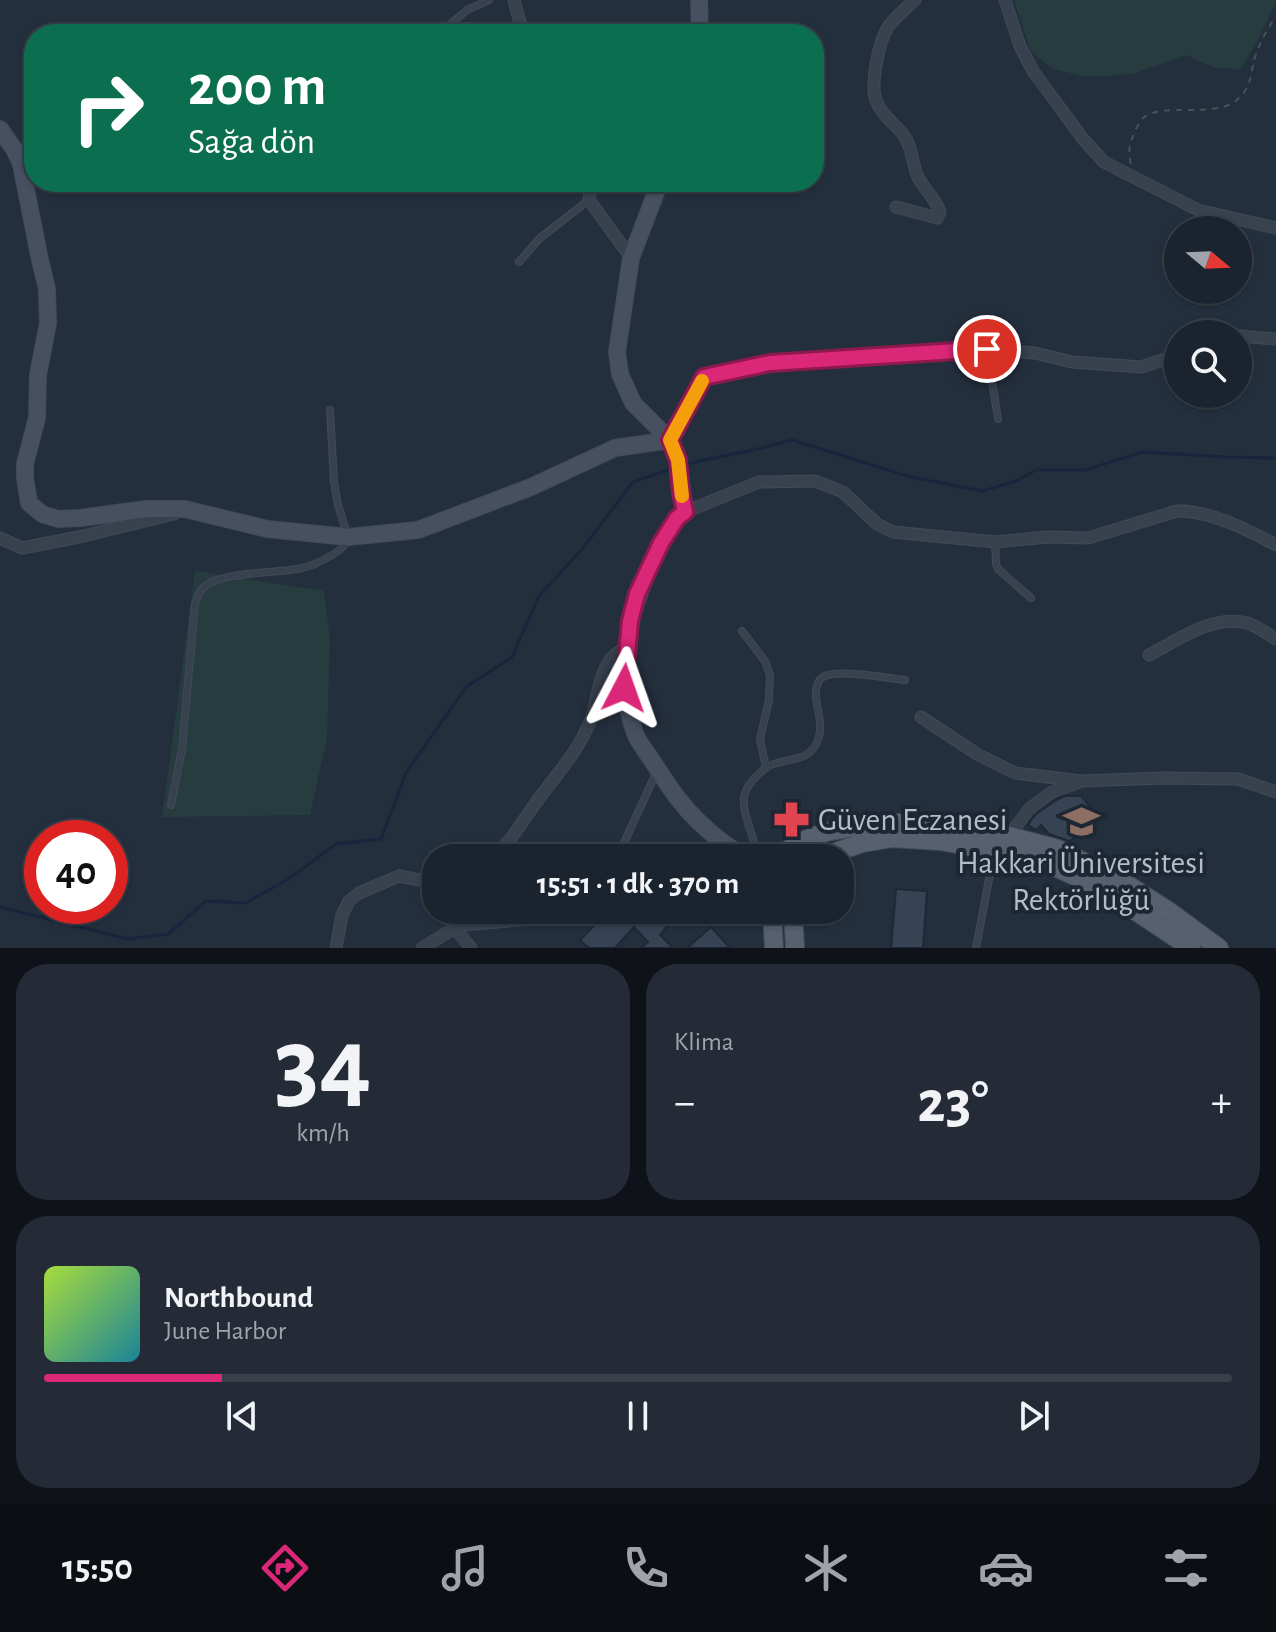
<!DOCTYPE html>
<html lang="tr">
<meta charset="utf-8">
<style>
:root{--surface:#1b232e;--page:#242b36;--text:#f1f3f6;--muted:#a0a4aa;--line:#39404a;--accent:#db2777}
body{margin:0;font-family:"Alegreya Sans",sans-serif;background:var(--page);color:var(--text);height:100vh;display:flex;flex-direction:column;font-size:30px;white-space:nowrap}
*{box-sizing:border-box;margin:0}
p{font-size:26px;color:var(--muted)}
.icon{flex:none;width:44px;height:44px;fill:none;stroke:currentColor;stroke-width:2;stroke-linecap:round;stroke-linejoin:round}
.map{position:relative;height:948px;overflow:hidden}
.details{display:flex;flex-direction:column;gap:16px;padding:16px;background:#0f1319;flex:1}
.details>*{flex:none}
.top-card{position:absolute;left:24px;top:24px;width:800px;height:168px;border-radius:32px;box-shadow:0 2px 6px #0004,0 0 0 2px var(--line);background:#0b6e4f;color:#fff;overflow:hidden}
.needle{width:52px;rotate:109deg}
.tools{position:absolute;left:1164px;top:216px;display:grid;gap:16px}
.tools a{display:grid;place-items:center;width:88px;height:88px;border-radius:50%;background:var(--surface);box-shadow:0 2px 6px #0004,0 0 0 2px var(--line);font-size:40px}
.speed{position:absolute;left:24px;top:820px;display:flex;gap:16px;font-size:40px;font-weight:700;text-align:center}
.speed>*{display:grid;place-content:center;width:104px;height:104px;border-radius:50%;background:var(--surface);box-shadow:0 2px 6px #0004,0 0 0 2px var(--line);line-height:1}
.speed .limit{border:12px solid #d22;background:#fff;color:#111}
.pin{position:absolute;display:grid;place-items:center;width:68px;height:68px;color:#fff;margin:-34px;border:4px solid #fff;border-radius:50%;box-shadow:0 2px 8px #0007}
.me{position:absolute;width:88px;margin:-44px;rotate:4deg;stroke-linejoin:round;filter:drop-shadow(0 0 6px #0008)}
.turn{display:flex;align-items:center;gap:28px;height:168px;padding:0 32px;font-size:36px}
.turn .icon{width:104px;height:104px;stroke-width:2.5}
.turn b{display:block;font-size:56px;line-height:68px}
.big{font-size:60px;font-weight:700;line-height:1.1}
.details .tile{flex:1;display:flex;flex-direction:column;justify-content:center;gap:12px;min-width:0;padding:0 28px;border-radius:32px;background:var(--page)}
.details .dial{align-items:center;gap:0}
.dial b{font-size:104px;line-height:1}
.song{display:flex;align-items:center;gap:24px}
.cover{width:96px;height:96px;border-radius:12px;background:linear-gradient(135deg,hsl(80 70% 55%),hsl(190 70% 35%))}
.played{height:8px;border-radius:4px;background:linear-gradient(90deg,var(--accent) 15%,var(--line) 15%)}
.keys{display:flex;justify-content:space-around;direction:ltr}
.heat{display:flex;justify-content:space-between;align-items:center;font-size:44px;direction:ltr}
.details .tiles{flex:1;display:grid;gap:16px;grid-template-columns:1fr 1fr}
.tile:last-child{grid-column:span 2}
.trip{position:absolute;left:422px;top:844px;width:432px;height:80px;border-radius:32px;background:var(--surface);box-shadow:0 2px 6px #0004,0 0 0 2px var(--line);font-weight:700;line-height:80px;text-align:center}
.tabs{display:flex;height:128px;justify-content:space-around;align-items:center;background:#0b0e12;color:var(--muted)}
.tabs .icon{width:56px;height:56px}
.tabs .current{color:var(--accent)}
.tabs b{font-size:36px;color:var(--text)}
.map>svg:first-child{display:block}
</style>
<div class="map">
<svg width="1276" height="948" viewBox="0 0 1276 948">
<rect width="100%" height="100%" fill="#242f3e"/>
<path fill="#263c3f" d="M1014,0H1276V3L1253,49L1240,69L1214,68L1187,55L1133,74L1086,77L1054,69L1031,52Z
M195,571L324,591L330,639L327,738L310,815L162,817Z"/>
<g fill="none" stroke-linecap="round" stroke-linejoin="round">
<path stroke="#17263c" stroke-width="3" d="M685,464L753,450L792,440L911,477L982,491L1016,481L1036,470H1085L1142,452L1226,457L1276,458
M0,907L128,939L168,934L206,901L245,903L287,880L336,844L381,839L406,773L466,687L512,657L539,596L583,548L633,482L674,468"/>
</g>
<path fill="#364354" stroke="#1f2835" stroke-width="2" d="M1065,796H1081L1093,811L1095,826L1069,841L1049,834L1041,825L1036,830L1028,825L1035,815L1056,800Z
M896,889L927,891L923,948H891Z
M609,910H670L675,916L660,935L673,948H641L648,942L634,927L615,948H589L580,940Z
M711,927L730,948H687Z"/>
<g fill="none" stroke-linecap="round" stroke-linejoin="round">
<defs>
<path id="lane" d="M438,34L467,10L489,0
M519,262L540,238L589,200
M987,349L998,419
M995,542L996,564L998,569L1031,598
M742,631L765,661L770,675L769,700L760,739L766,768
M171,805L182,749L195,604C197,597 199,592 204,587C220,572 275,573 297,569C309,567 321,562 332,555C340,550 346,546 348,537L338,505L334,482L330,410
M617,858L656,773
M757,858C756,839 745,823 744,804C743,796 747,787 752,781C758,775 763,769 771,765C786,758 805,762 815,746C825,730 818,714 816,698C815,690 817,679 825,676C837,669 889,678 905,680
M457,928L526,922L551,918L562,910
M976,948L994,853"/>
<path id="street" d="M514,0L523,34
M1005,0L1020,46L1033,71L1083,139L1104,162L1198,210L1276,228
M591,182L589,200L631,258
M896,207L937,218L940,212C935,197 922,187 917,175C912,161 912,146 903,134C893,122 881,115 876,100C870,84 879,41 888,27C895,17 906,8 915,0
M1238,336L1276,339
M670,440L704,377L770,363L987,349L1035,353L1072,362L1141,367L1178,355
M685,512L759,482L815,481L843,492L877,524L893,532L995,542L1048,537L1088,538L1177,511C1209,510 1248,530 1276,545
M0,538L22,548L79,537L174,514
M1149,655C1178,640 1213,614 1247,623C1257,626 1267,634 1276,639
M921,717L977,754L1015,773L1081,781L1164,778L1238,779L1276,792
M1009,836L1029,809L1052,792L1077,783
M493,858C511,842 521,823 535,804C556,774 575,757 590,722C599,698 598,657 627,648
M336,948L342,915L349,901L359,893L399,876L436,883
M422,948L455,928L471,948"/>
<path id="secondary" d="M699,0L700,34
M0,129L14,149L21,164L40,260L47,289L48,323L38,375L37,418L25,464V478L29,503L42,514L58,519L80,518L146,509H185L267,529L348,537L418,530L531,487L615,448L670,440
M660,182L631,258L617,352L620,374L633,403L670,440L678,460L685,512C668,525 659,548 650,568C626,618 615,680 635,733C638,742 646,751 651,759C667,783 678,802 699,822C714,836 734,854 754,858"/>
<path id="primary" d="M778,858L797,843L826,832L877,823H918L964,828L1009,836L1058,849L1125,883L1170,912L1219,948
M819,858L862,843L892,838L940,841L1019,855L1057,868L1101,888L1191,948
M772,910L774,948
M793,910L795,948"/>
</defs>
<use href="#lane" stroke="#414a57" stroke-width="8"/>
<use href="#street" stroke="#414a57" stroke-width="13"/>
<use href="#secondary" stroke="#414a57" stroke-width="18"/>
<use href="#primary" stroke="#414a57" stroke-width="20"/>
<path stroke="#3f5557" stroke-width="2" stroke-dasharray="6 6" stroke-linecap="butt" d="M1131,164C1128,153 1129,144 1134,134C1136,129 1139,122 1143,118C1163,101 1215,120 1238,99C1253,86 1250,71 1256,54C1261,40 1268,28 1276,16"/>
<use href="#lane" stroke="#38414e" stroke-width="6"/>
<use href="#street" stroke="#38414e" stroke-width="11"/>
<use href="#secondary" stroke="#465061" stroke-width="16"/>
<use href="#primary" stroke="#56606e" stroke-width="18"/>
</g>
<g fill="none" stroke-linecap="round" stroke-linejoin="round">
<defs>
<path id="route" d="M624,688L630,621L637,594L661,543L677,518L685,512L681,493L678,460L670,440L704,377L770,363L987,349"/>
</defs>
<use href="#route" stroke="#8e194d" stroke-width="20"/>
<use href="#route" stroke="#db2777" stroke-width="14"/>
<path stroke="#f59e0b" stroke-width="14" d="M682,496L678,460L670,440L702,381"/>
</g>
<defs>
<symbol id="pharmacy-bare" viewBox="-9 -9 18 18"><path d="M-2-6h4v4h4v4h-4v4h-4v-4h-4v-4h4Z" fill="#e0444e" stroke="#1d2633" stroke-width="2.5" paint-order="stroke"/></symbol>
<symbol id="university-bare" viewBox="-9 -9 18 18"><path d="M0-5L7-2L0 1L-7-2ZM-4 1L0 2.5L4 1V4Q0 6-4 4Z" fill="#8d6e63" stroke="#1d2633" stroke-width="2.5" paint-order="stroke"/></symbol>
</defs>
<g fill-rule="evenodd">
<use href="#pharmacy-bare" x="766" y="794" width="51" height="51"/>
<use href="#university-bare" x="1056" y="796" width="51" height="51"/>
</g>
<g text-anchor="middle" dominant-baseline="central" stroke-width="8" stroke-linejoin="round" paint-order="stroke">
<g font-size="32" fill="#b4bcc9" stroke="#1d2633" text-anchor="start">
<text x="818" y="820">Güven Eczanesi</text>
<text x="1081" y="863" text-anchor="middle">Hakkari Üniversitesi<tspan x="1081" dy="37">Rektörlüğü</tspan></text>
</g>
</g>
</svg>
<div class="tools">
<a><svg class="needle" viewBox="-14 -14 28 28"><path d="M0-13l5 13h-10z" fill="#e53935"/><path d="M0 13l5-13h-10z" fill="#a0a4aa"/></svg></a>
<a><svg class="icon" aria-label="search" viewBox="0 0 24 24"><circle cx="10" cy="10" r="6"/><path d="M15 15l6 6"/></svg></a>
</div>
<div class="speed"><div class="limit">40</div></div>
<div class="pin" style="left:987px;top:349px;background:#d93025"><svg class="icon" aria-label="arrive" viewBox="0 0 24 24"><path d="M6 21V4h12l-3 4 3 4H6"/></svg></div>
<svg class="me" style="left:624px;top:688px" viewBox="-20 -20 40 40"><path d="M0-17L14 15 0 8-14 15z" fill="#db2777" stroke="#fff" stroke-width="4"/></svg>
<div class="trip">15:51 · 1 dk · 370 m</div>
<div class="top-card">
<div class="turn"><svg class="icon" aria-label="right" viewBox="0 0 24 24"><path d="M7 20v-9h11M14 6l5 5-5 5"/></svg><div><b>200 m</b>Sağa dön</div></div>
</div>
</div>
<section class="details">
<div class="tiles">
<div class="tile dial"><b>34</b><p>km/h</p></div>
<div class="tile"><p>Klima</p>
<div class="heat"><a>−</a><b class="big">23°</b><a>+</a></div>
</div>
<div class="tile">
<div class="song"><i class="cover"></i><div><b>Northbound</b><p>June Harbor</p></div></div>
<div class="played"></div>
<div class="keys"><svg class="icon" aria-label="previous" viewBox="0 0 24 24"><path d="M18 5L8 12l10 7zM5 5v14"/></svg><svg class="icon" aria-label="pause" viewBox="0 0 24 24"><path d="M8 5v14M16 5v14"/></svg><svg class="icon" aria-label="next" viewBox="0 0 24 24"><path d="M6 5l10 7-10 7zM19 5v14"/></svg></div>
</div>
</div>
</section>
<nav class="tabs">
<b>15:50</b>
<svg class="icon current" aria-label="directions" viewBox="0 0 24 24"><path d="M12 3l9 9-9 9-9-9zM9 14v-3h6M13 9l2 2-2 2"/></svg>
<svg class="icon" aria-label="music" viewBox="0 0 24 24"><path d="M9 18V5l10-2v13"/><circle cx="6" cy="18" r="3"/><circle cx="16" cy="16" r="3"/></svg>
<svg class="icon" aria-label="phone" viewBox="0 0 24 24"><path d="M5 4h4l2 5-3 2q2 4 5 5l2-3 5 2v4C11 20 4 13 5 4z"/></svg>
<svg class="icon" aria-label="climate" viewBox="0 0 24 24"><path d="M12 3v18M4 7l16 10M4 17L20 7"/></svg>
<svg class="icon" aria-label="car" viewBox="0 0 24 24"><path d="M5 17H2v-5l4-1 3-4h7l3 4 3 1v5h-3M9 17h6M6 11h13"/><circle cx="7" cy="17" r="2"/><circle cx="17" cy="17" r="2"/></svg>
<svg class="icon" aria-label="filters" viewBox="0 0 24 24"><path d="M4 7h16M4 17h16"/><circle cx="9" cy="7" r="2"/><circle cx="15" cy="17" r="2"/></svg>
</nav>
